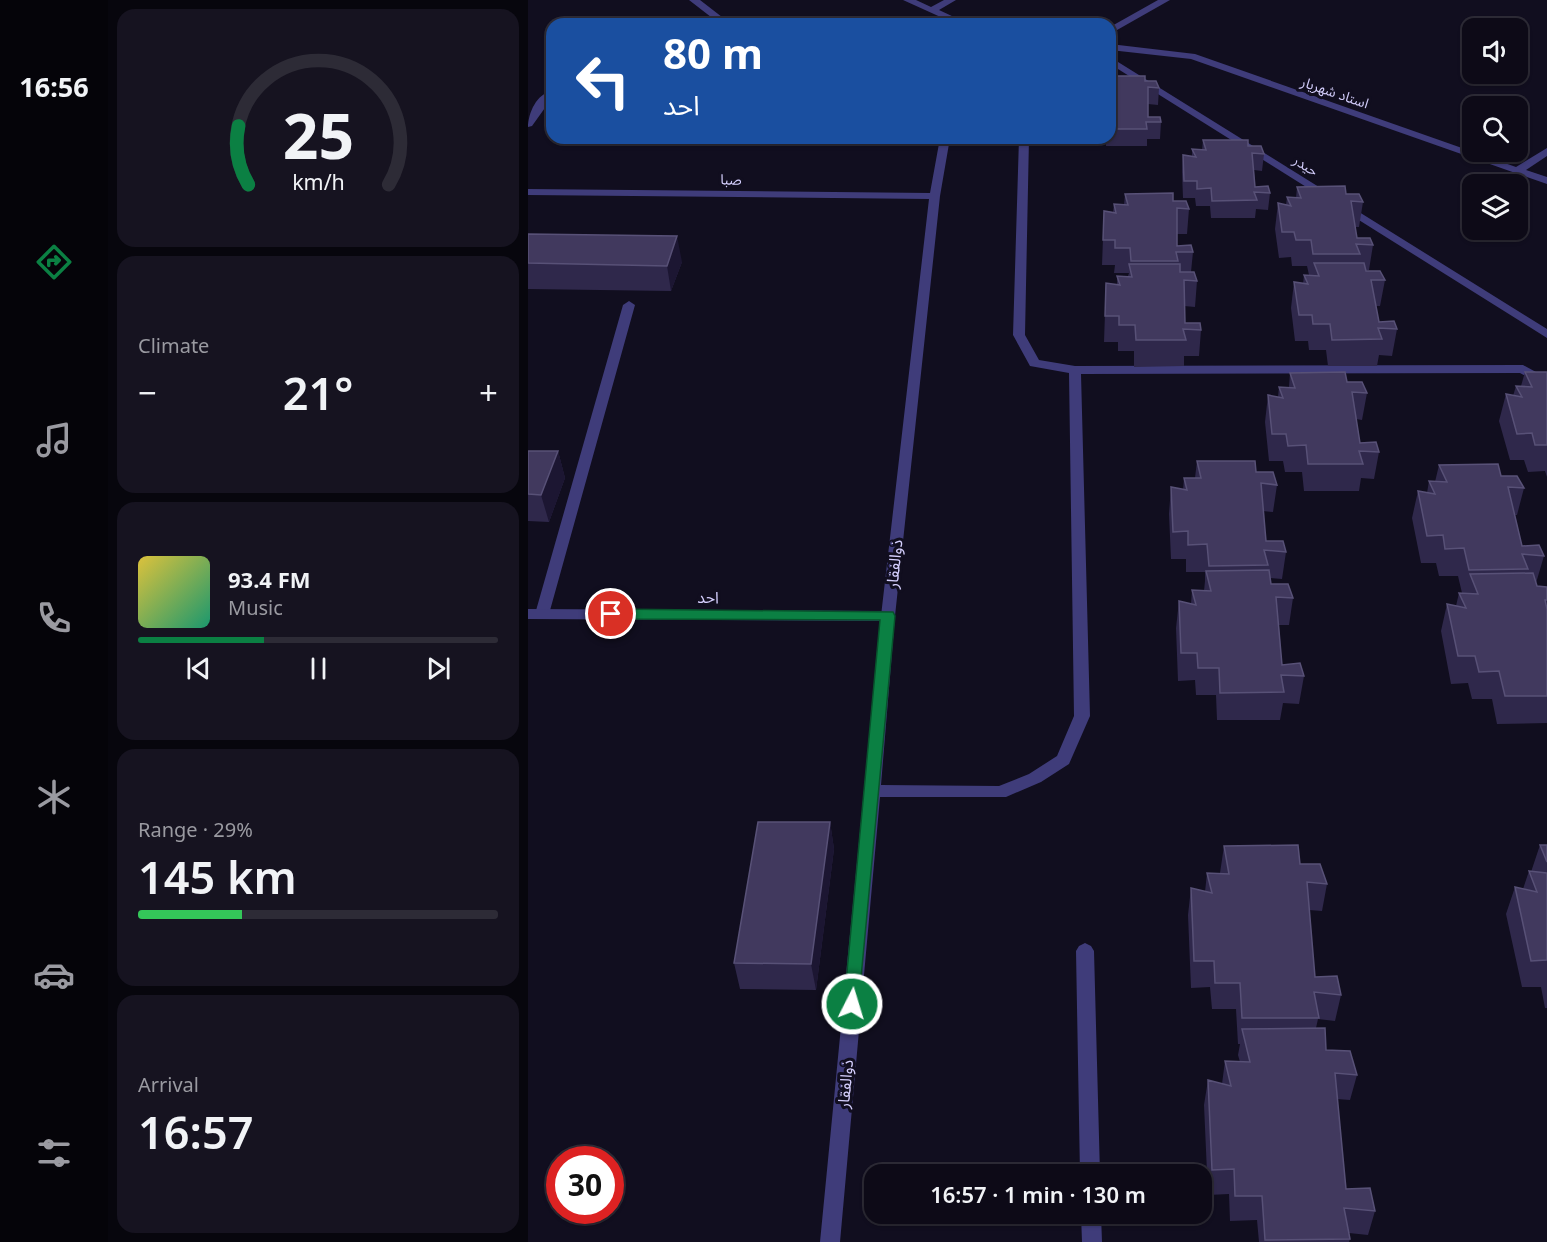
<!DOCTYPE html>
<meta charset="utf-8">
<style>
:root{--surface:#0d0a17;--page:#161320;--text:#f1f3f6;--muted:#9a9aa1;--line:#2d2b36;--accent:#0b8043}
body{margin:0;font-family:"Noto Sans","Noto Sans Arabic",sans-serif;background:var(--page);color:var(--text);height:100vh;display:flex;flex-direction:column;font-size:22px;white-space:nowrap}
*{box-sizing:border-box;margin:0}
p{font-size:20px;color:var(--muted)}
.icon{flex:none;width:33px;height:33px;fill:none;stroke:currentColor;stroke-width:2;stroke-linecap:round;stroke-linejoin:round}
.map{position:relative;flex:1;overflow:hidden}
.panel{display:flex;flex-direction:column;gap:9px;padding:9px;background:#07060d;width:420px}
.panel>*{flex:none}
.guide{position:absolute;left:18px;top:18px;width:570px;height:126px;border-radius:18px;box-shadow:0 2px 4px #0004,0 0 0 2px var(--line);background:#1a4fa0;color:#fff;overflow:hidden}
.tools{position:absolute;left:934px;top:18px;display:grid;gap:12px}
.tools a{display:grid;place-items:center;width:66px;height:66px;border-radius:12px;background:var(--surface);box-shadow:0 2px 4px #0004,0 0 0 2px var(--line);font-size:30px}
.speed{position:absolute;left:18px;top:1146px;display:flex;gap:12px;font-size:30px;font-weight:700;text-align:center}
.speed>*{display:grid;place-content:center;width:78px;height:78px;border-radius:50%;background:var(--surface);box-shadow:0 2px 4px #0004,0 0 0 2px var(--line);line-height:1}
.speed .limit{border:9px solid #d22;background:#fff;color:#111}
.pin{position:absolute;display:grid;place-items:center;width:51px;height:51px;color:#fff;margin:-26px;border:3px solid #fff;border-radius:50%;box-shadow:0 2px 6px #0007}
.me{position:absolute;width:66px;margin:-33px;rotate:5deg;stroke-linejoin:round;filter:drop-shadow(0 0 4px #0008)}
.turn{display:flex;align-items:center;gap:21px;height:126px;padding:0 18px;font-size:27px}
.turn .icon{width:78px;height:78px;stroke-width:2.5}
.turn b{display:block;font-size:42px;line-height:51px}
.big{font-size:45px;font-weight:600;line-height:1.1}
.panel .widget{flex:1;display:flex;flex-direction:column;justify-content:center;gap:9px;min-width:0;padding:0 21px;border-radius:18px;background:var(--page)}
.panel .dial{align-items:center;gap:0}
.dial svg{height:156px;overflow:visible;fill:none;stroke:var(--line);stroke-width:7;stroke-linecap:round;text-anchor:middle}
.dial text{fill:var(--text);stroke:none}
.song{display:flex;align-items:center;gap:18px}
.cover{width:72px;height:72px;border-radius:9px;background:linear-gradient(135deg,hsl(50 70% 55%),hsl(160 70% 35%))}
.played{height:6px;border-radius:3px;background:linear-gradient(90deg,var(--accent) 35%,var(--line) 35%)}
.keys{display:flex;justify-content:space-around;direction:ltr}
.heat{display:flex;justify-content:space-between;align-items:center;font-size:33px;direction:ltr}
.charge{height:9px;border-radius:4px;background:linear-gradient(90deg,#34c759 29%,var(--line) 0)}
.trip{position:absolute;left:336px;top:1164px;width:348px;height:60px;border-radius:18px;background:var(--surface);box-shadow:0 2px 4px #0004,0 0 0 2px var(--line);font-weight:600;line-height:60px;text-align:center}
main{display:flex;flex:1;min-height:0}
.tab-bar{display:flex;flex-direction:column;width:108px;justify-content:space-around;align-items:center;background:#050409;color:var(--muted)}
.tab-bar .icon{width:42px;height:42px}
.tab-bar .active{color:var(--accent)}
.tab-bar b{font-size:27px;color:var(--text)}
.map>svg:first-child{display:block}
</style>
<main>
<nav class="tab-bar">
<b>16:56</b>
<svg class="icon active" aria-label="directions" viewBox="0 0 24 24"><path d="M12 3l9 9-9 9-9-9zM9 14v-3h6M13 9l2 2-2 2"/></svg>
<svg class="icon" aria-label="music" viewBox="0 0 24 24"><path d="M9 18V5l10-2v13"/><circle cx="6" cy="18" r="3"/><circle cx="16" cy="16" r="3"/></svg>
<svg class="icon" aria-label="phone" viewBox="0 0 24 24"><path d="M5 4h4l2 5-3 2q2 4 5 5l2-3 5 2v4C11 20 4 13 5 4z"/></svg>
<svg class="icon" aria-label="climate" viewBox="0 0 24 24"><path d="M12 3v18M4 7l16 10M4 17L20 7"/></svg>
<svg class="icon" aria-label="car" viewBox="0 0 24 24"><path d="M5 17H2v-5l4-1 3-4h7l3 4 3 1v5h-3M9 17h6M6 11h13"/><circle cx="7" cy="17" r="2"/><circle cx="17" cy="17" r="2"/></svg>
<svg class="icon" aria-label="filters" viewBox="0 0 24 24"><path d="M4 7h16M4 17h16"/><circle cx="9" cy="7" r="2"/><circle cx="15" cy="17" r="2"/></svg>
</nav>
<section class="panel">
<div class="widget dial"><svg viewBox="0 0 100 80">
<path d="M14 69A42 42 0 1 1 86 69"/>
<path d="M14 69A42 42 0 0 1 9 39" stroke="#0b8043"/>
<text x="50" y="56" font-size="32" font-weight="700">25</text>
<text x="50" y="72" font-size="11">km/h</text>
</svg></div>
<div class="widget"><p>Climate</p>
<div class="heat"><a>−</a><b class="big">21°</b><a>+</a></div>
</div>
<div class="widget">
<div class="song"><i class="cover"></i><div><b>93.4 FM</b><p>Music</p></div></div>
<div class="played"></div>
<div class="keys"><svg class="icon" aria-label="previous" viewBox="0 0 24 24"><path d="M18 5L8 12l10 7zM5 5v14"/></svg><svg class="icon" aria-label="pause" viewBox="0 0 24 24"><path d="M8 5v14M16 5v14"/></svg><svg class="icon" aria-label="next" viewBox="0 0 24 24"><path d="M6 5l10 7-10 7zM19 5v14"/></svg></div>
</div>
<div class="widget"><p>Range · 29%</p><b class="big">145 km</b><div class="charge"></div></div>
<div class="widget"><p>Arrival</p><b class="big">16:57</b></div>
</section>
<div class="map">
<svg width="1019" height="1242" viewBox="0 0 1019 1242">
<rect width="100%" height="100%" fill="#110e1f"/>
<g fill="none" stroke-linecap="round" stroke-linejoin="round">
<path fill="#3f3c7a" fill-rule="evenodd" d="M161,0H172L203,24H192Z
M375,0H388L403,7L416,0H428L411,10L441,24H428Z
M630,0H642L582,34V27Z
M582,44L667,54L988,167L1019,148V156L998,170L1019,177V184L663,59L582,50Z
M582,57L1019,329V338L582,64Z
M24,92V98L4,126L0,127C0,114 9,92 24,92Z
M412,138H422L412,196L367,616L353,785L471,786L501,774L529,756L546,716L541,373L502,366L485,335L491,138H501L497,335L511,360L547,366L995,365L1019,378V388L992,373L553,374L562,716L541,764L513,782L478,797H352L312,1242H292L353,616L401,199L0,195V189L402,193Z
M101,301L107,305L21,614L14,619L7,614L95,305Z
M557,943L563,946L566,951L572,1174H552L548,951L551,946Z
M553,1214H573L574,1242H554Z"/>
<path fill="#3f3c7a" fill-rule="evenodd" d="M0,609L360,611L367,616L360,621L0,619Z"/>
</g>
<path fill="#2f284b" d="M582,76L617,81L631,88L630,105L620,104V117L633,122L632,139H619V146H578V138H582Z
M675,140L720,146L736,154L734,171L726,170L727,187L742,193L740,210L728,209L727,218H683L682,206H668L667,198H655L654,172L655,155L664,156V149L674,150Z
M769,187L818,194L835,202L831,227H827L829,238L845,245L841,270H838V271L857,280L852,306H848L851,322L869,329L864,356L851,355L849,366H800L798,350H781L780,341H767L763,308L766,282L775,284L776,275H781L779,266H764L763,257L751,258L747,229L750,203L758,205L759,197L768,198Z
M597,194L645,201L661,209L659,234H649V246L665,252L663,272L669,281L667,307L656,306L657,323L673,330L671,356H656V366L606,367V351H590V342H576L578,283L589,285V276H600L601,273H586L587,265H574L576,211L585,212L586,204L596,205Z
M0,234L154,262L143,291L0,289Z
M997,372H1019V477L1017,471L1000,472L996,460H982L971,421L978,394L985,396L988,386H993Z
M762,373L819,382L839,393L834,420L828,419L832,443L851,452L846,479L833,478L831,491H776L774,472H757L755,461H741L737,422L740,395L750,397L751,387H761Z
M0,451H30L37,478L21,522L0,521Z
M669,461L728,472L749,485L745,512L735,511L738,541L758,552L754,579L742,578L743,584L765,598L761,625H751L754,665L776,676L771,704L755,703L752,720H689L688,695H668L667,680L650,681L648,628L651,601L663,604L664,590L676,591L677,581V572H658V559H643L641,514L643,487L655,490L656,478H667Z
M911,465L973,476L996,488L989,515H987L994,546L1016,556L1008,583L1009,586L1019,587V723L969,724L964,699H944L940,683L923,684L913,631L919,604L928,606L931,593H934L930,576H911L908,563H893L884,518L890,491L899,493L901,481L907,482Z
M302,822L306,849L288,990L212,989L206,963Z
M1012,845H1019V1008H1017L1013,987H994L978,914L987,887L995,889L1001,871L1003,872Z
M696,846L772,864L799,884L794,911L781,910L787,977L813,995L807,1021L790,1019L788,1028L798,1050L829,1075L822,1100L809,1099L818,1189L847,1211L840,1235L821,1233L822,1239L821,1242H731L729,1220L702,1221L701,1194L680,1195L676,1105L680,1080L694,1084L697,1061L712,1062L710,1055L712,1044H710L708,1009H684L682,987L663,988L660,915L663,888L677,892L679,873H692Z"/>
<path fill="#1c1632" d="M149,236L154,262L143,291L139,266Z
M30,451L37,478L21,522L13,495Z
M302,822L306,849L288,990L283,964Z"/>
<path fill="#41395e" stroke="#585177" stroke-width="1.5" d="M582,76H617V81H628L631,88L620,87V117H632L633,122H618L619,129H582Z
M675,140H720V146H733L736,154L724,153L727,187L740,186L742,193L726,192L729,200L684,201L683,188L669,189V181H656L655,155L668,157L664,149L678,150Z
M817,186L818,194H831L835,202L823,201L829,238H842L845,245L828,244L832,254H785L783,240H768L766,232H754L750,203L763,206L759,197L773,198L769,187Z
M645,193V201H658L661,209L649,208V246L663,245L665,252H648L650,261H603L602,248H587V240H575L576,211L588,213L586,204L600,205L597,194Z
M0,234L149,236L139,266L0,263Z
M786,263H836L838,271H852L857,280H843L851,322L866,321L869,329L850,328L854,339L804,340L802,324H785L784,315H771L766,282L780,284L776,275L791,276Z
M601,264H652V272H666L669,281L656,280L657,323H672L673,330L655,329L658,340H608L607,325H591V316H577L578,283L592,285L589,276L604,277Z
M817,372L819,382H834L839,393L824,392L832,443L848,442L851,452L831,451L835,464H780L778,445L760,446L758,434H744L740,395L755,398L751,387L767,388L762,373Z
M997,372H1019V445H1007L1004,433L989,434L978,394L994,397L988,386L1004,387Z
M0,451H30L13,495L0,494Z
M669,461H727L728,472H745L749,485L733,483L738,541H755L758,552L736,550L740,565L681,566L679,544L660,545V531L645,532L643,487L659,490L656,478H673Z
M970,464L973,476H989L996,488L980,487L994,546L1011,545L1016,556L994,554L1000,569L941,570L936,548L917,549L915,535L899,536L890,491L907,494L901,481L919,482L911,465Z
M741,570L743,584H760L765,598L748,597L754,665L772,663L776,676L753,675L756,692L692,693L691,668H670L669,653H653L651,601L668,605L664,590L683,591L678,571Z
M1005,573L1009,586L1019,587V600H1017L1019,609V696H977L971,671L951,672L947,656H930L919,604L938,608L931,593L950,594L942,574Z
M230,822H302L283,964L206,963Z
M770,845L772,864H792L799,884L779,882L787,977L809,976L813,995L786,992L791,1018H714L712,983H687L686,961H666L663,888L684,893L679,873L701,874L696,846Z
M1012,845H1019V862Z
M1001,871L1019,873V960L1003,961L987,887L1009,892Z
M797,1028L798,1050L822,1051L829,1075L807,1073L818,1189L842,1188L847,1211L816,1208L822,1239L737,1240L734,1196H707L706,1169L684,1170L680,1080L703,1086L697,1061L722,1062L714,1029Z"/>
<path fill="#0b8043" stroke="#07532c" stroke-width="1.5" d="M83,609L365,612L367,616L330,1010L324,1012L318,1010L316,1004L352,620L83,619L76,614Z"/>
<g text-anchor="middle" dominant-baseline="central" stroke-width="6" stroke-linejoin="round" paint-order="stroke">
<g font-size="14" fill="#d4cefc" stroke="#110e1f">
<text transform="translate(807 92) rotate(19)">استاد شهریار</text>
<text transform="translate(778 165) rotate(32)">حیدر</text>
<text transform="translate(203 179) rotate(1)">صبا</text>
</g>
<g font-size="16" fill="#d4cefc" stroke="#110e1f">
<text transform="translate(366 564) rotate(-84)">ذوالفقار</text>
<text x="180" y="597">احد</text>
<text transform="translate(317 1084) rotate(-85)">ذوالفقار</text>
</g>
</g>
</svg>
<div class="tools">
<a><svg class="icon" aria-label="sound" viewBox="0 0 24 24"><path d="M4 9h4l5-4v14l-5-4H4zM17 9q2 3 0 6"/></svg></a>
<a><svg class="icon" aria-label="search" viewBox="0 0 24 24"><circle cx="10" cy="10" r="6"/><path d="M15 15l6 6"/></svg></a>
<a><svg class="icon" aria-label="layers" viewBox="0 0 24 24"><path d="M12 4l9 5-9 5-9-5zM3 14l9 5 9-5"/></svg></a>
</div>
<div class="speed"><div class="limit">30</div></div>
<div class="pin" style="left:83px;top:614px;background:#d93025"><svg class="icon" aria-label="arrive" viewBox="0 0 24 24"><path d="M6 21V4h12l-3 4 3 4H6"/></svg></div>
<svg class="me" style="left:324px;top:1004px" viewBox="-20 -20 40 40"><circle r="17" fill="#0b8043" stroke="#fff" stroke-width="3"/><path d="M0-11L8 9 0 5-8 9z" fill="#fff"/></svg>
<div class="trip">16:57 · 1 min · 130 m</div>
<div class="guide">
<div class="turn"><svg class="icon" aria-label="left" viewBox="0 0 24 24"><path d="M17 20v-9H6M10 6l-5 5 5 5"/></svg><div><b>80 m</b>احد</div></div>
</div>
</div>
</main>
